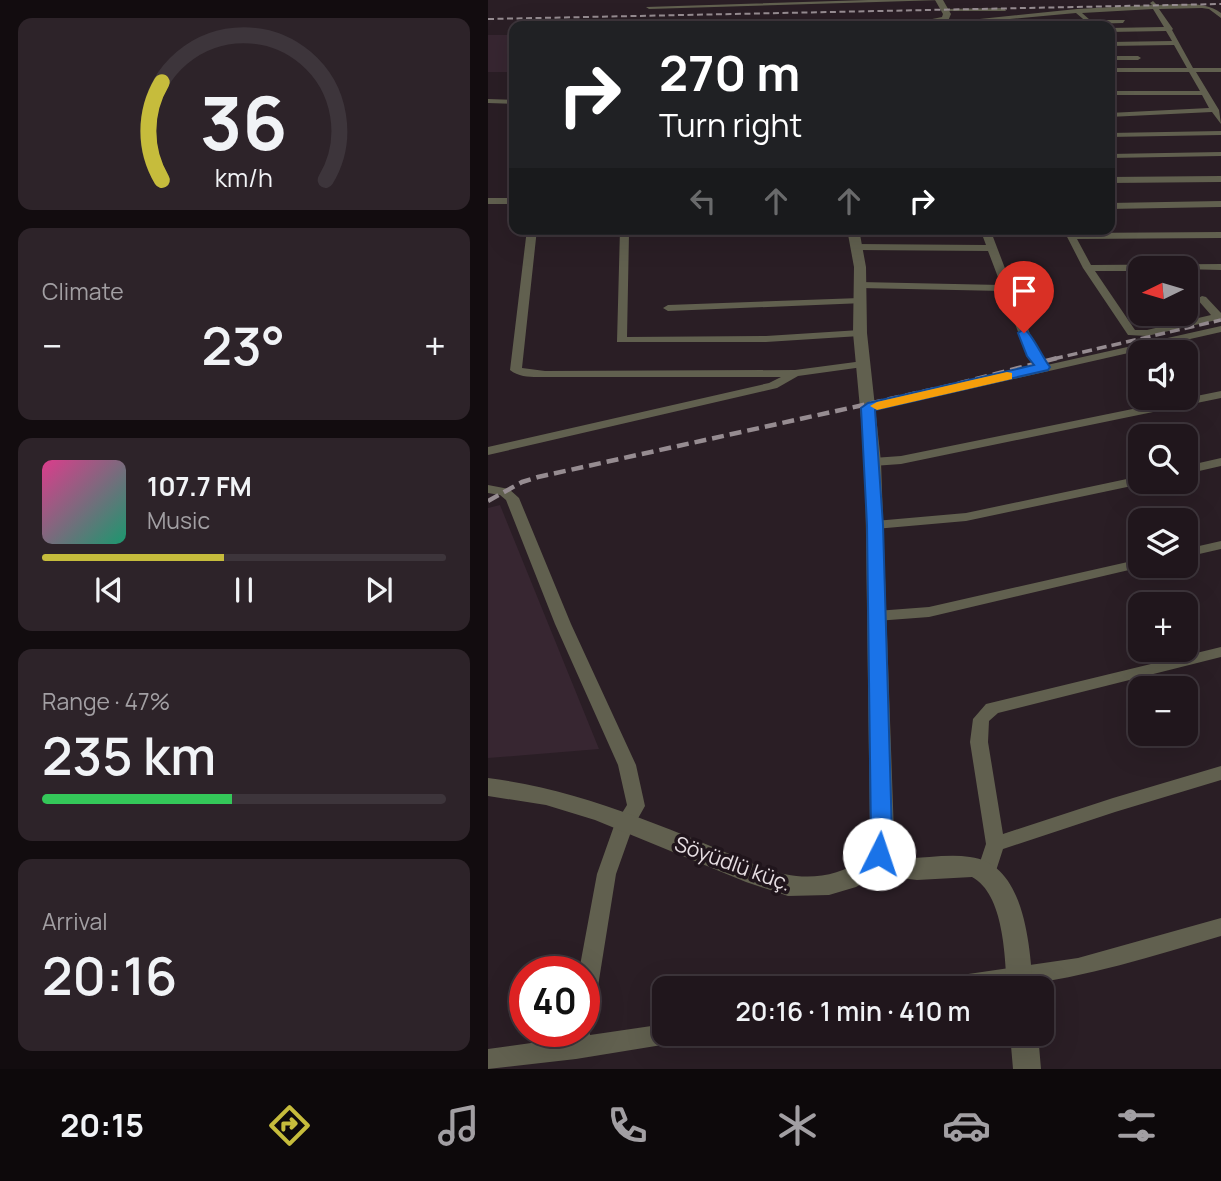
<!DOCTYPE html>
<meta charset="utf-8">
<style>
:root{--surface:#20161c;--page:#2d2329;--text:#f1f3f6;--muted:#a29fa3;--line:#3d353b;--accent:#c6bc3c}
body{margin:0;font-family:Manrope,sans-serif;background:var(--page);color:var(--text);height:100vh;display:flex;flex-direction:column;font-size:26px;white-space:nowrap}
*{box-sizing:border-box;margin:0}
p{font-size:23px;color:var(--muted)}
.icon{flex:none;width:38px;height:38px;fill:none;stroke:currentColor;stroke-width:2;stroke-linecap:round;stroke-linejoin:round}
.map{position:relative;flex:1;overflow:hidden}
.details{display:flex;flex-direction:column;gap:18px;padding:18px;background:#120c0f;width:488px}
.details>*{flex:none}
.top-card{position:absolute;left:21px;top:21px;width:606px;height:214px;border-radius:14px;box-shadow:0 7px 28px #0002,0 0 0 2px var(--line);background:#202124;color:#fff;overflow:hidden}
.needle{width:46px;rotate:265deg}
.fabs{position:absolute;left:640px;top:256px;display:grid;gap:14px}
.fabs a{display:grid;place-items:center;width:70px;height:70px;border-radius:14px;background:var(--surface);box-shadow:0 7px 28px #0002,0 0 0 2px var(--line);font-size:35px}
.speed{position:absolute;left:21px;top:956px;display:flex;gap:14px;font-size:35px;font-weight:700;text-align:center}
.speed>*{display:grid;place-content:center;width:91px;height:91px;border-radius:50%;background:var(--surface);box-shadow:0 7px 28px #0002,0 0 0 2px var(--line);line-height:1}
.speed .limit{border:10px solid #d22;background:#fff;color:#111}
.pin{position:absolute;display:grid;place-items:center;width:60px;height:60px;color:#fff;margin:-72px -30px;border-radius:50% 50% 50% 0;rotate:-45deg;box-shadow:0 0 7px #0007}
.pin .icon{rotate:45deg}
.me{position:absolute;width:77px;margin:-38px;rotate:4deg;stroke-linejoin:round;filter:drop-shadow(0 0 5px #0008)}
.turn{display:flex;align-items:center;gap:24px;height:147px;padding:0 35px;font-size:32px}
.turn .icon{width:91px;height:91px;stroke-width:2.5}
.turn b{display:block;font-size:49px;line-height:60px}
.lanes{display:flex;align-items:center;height:66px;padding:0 35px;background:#0003;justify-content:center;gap:35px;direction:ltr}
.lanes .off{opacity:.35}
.big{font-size:52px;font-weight:600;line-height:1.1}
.details .widget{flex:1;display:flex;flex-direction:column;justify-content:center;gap:10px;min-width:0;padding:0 24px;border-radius:14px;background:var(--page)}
.details .dial{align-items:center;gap:0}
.dial svg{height:182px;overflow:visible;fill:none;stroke:var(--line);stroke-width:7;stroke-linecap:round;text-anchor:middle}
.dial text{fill:var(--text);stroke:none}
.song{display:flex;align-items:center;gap:21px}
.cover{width:84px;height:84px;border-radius:10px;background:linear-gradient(135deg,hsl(330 70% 55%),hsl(160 70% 35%))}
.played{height:7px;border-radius:4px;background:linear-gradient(90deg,var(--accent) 45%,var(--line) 45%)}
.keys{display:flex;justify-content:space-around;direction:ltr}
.heat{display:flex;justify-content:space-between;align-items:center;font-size:38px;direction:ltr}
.charge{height:10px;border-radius:5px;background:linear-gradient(90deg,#34c759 47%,var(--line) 0)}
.trip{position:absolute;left:164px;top:976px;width:402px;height:70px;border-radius:14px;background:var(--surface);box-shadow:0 7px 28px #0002,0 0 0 2px var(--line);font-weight:600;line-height:70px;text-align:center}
.tabs{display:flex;height:112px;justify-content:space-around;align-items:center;background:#0d090b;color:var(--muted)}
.tabs .icon{width:49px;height:49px}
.tabs .current{color:var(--accent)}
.tabs b{font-size:32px;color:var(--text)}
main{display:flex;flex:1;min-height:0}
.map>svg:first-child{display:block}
</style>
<main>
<section class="details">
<div class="widget dial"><svg viewBox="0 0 100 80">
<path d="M14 69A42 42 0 1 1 86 69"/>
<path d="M14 69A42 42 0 0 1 14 26" stroke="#c6bc3c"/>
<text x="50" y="56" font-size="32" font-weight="700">36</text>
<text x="50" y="72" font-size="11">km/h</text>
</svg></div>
<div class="widget"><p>Climate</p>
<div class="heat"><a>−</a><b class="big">23°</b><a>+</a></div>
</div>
<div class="widget">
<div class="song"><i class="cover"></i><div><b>107.7 FM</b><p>Music</p></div></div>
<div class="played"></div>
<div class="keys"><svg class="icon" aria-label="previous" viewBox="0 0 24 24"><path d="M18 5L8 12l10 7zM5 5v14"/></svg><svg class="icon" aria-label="pause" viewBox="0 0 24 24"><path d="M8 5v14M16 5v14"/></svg><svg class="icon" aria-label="next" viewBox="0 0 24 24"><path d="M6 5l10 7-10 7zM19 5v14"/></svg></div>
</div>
<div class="widget"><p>Range · 47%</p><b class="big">235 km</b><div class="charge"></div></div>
<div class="widget"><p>Arrival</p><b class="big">20:16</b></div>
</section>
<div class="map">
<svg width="733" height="1069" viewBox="0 0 733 1069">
<rect width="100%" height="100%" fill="#2a1e25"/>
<path fill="#372631" d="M0,35H26V72H0Z
M12,505L111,749L0,758V508Z"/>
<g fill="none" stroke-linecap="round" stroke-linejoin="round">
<path fill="#61604f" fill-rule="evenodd" d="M380,0H454L161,9L158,7Z
M665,1L669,5C690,5 716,0 733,13V18L721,9L714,8L671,9L685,29L684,30L705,68H733V72H708L731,110L733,124L724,112L621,117V113L721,108L714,95H621V91H712L701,72H621V68H699L686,45L621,46V42L684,41L678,31L621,32V28L676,27L665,9L594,13L602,20H637L635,23L601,24L588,13L466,24L463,22L589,9L664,5L662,3Z
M516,8L518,11H454L457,9Z
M419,24L422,26H415L416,25Z
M621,56H650L653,58L650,60H621Z
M0,99L26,100V104L0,103Z
M733,131V135L621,137V133Z
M733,152V156L621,158V154Z
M733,176V182L621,183V177Z
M0,198H26V204H0Z
M733,201V207L621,209V203Z
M39,229H49L34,368L57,371L307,370L375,361L381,364L375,367L310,376L289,388L0,455V447L281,383L293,377H57C45,377 32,378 22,370Z
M132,229H183L179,232L141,234L139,337L278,336L372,330L377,333L372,336L278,342H129Z
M492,229H502L550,355L559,365L733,326V332L380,412L376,411L374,408L376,405L549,367L539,356L515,291L372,288L367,285L372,282L513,285L500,251L369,250L364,247L369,244L498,245Z
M575,229H584L586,233L733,232V238L589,239L603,265L733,264V270L653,268V271H607L647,330H659L723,315L709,299L714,296L718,297L733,313V319L659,336L640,335L595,268Z
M372,298L377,301L376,303L180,311L175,308L180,305Z
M733,391V398L413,464L385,466L379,462L385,458L413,456Z
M733,458V466L698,474V466Z
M653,476V481H659L658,483L478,521L387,529L380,525L387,521L478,513Z
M0,485L21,489L31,498L83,624L148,765L157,806L144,829L128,874L107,1005L104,1012L96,1015V971H91L109,874L126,826L139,805L130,765L67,624L18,500L12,495L0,493Z
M733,541V549L698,557V549Z
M653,559V565L658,566L441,617L388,621L380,616L388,611L441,607Z
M733,647V657L510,713L501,721L500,742L515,834L625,798L733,766V780L627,812L515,849L506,877L499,879L492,877L489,871L498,844L482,742L485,719L498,704Z
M733,918V936C660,958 588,980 511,988C487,991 460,989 436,989L439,982L446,979L590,958Z
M96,1022L100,1024L102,1035L177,1024V1034H191L188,1041L180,1044L88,1059L0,1069V1049L79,1038L81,1031H96Z"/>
<path fill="#61604f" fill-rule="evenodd" d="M447,0H455L463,14L460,21L410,26L454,17L455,14Z
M359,229H371L378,267L379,333L393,462L406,835L400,857C428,861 455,853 482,857C537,863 542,946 545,989H519C517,957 516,894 484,877L429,880L389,875L368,887L341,895L300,896L258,882L107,820L58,805L0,796V778C97,790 186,831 275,868C310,881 345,880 376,859L382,835L377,462L365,333L366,267Z
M522,1034H550L553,1069H525Z"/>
<path stroke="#968c91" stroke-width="2" stroke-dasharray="6 3.5" stroke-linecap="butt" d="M0,19L733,4"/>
<path stroke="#968c91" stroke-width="3.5" stroke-dasharray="10 5" stroke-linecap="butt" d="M565,359L733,320"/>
<path stroke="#968c91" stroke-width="4.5" stroke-dasharray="12 6" stroke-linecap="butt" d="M0,501L34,482L50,477L461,386L573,357"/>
</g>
<path fill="#1a73e8" stroke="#114b97" stroke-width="2" d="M536,329C544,333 554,357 562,367L560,370L387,410L395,525L404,835L399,860L391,862L383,860L380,854L383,835L379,525L373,408L380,403L546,365L539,356L530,333Z"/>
<path fill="#f59e0b" d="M519,372L524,373V379L389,410L382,406L389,402Z"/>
<g text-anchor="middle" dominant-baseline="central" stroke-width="7" stroke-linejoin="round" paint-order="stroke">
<g font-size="21" fill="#e7dfe3" stroke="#20151c">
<text transform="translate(245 863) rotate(20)">Söyüdlü küç.</text>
</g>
</g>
</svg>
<div class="fabs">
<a><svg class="needle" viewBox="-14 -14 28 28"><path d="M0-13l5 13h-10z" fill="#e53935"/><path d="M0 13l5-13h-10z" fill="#a29fa3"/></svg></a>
<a><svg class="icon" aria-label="sound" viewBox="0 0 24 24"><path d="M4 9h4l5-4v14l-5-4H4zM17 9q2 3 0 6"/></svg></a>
<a><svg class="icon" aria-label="search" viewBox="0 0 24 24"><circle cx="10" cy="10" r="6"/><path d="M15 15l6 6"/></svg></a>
<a><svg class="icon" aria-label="layers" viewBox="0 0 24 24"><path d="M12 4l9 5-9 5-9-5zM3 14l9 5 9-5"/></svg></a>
<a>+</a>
<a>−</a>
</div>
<div class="speed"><div class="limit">40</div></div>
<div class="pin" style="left:536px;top:333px;background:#d93025"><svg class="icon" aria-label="arrive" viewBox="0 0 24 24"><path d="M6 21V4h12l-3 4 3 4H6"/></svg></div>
<svg class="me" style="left:391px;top:854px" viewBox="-20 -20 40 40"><circle r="19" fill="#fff"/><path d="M0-13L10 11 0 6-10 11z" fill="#1a73e8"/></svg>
<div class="trip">20:16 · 1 min · 410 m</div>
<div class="top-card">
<div class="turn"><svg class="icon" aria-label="right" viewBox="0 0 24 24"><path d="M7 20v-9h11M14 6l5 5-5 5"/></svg><div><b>270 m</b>Turn right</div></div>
<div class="lanes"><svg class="icon off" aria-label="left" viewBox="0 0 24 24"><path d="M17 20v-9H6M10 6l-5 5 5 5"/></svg><svg class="icon off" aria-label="ahead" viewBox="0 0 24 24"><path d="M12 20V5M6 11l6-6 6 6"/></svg><svg class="icon off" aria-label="ahead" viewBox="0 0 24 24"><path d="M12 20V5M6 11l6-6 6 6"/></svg><svg class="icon" aria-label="right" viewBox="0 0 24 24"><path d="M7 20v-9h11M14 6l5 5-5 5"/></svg></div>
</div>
</div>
</main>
<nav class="tabs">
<b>20:15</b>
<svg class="icon current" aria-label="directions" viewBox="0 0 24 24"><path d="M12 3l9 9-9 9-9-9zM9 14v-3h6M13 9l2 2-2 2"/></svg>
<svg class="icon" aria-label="music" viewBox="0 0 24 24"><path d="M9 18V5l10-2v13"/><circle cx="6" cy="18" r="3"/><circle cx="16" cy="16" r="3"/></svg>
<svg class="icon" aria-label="phone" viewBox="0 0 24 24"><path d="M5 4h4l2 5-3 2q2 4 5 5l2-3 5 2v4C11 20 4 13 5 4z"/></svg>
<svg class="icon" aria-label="climate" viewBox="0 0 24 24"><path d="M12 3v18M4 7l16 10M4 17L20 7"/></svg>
<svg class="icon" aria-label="car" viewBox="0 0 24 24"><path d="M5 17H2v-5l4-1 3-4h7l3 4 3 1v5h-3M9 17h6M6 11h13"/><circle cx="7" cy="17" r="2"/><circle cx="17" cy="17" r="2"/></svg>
<svg class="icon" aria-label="filters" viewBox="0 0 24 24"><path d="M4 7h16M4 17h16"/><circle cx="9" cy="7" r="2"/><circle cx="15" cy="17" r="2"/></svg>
</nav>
